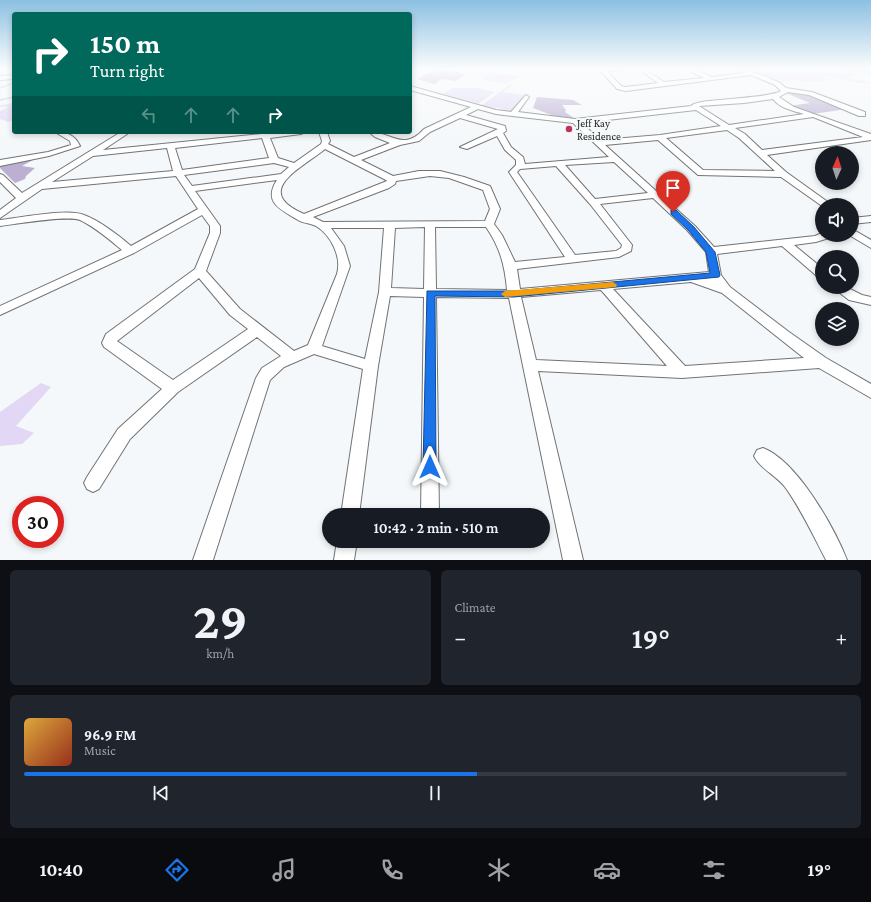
<!DOCTYPE html>
<meta charset="utf-8">
<style>
:root{--surface:#171b24;--page:#20242c;--text:#f1f3f6;--muted:#9ea1a6;--line:#363941;--accent:#1a73e8}
body{margin:0;font-family:"Crimson Pro",serif;background:var(--page);color:var(--text);height:100vh;display:flex;flex-direction:column;font-size:15px;white-space:nowrap}
*{box-sizing:border-box;margin:0}
p{font-size:13px;color:var(--muted)}
.icon{flex:none;width:22px;height:22px;fill:none;stroke:currentColor;stroke-width:2;stroke-linecap:round;stroke-linejoin:round}
.map{position:relative;height:560px;overflow:hidden}
.side{display:flex;flex-direction:column;gap:10px;padding:10px;background:#0d0f14;flex:1}
.side>*{flex:none}
.guide{position:absolute;left:12px;top:12px;width:400px;height:122px;border-radius:4px;box-shadow:0 2px 6px #0003;background:#00695c;color:#fff;overflow:hidden}
.needle{width:26px;rotate:3deg}
.fabs{position:absolute;left:815px;top:146px;display:grid;gap:8px}
.fabs a{display:grid;place-items:center;width:44px;height:44px;border-radius:50%;background:var(--surface);box-shadow:0 2px 6px #0003;font-size:20px}
.speed{position:absolute;left:12px;top:496px;display:flex;gap:8px;font-size:20px;font-weight:700;text-align:center}
.speed>*{display:grid;place-content:center;width:52px;height:52px;border-radius:50%;background:var(--surface);box-shadow:0 2px 6px #0003;line-height:1}
.speed .limit{border:6px solid #d22;background:#fff;color:#111}
.pin{position:absolute;display:grid;place-items:center;width:34px;height:34px;color:#fff;margin:-41px -17px;border-radius:50% 50% 50% 0;rotate:-45deg;box-shadow:0 0 4px #0007}
.pin .icon{rotate:45deg}
.me{position:absolute;width:44px;margin:-22px;rotate:0deg;stroke-linejoin:round;filter:drop-shadow(0 0 3px #0008)}
.turn{display:flex;align-items:center;gap:14px;height:84px;padding:0 12px;font-size:18px}
.turn .icon{width:52px;height:52px;stroke-width:2.5}
.turn b{display:block;font-size:28px;line-height:34px}
.lanes{display:flex;align-items:center;height:38px;padding:0 12px;background:#0003;justify-content:center;gap:20px;direction:ltr}
.lanes .off{opacity:.35}
.big{font-size:30px;font-weight:600;line-height:1.1}
.side .widget{flex:1;display:flex;flex-direction:column;justify-content:center;gap:6px;min-width:0;padding:0 14px;border-radius:6px;background:var(--page)}
.side .dial{align-items:center;gap:0}
.dial b{font-size:52px;line-height:1}
.song{display:flex;align-items:center;gap:12px}
.cover{width:48px;height:48px;border-radius:6px;background:linear-gradient(135deg,hsl(40 70% 55%),hsl(10 70% 35%))}
.played{height:4px;border-radius:2px;background:linear-gradient(90deg,var(--accent) 55%,var(--line) 55%)}
.keys{display:flex;justify-content:space-around;direction:ltr}
.heat{display:flex;justify-content:space-between;align-items:center;font-size:22px;direction:ltr}
.side .tiles{flex:1;display:grid;gap:10px;grid-template-columns:1fr 1fr}
.widget:last-child{grid-column:span 2}
.trip{position:absolute;left:322px;top:508px;width:228px;height:40px;border-radius:20px;background:var(--surface);box-shadow:0 2px 6px #0003;font-weight:600;line-height:40px;text-align:center}
.dock{display:flex;height:64px;justify-content:space-around;align-items:center;background:#090b0e;color:var(--muted)}
.dock .icon{width:28px;height:28px}
.dock .selected{color:var(--accent)}
.dock b{font-size:18px;color:var(--text)}
.map>svg:first-child{display:block}
</style>
<div class="map">
<svg width="871" height="560" viewBox="0 0 871 560">
<rect width="100%" height="100%" fill="#f5f8fa"/>
<path fill="#e2d8f5" d="M736,68H841L848,70L871,68V78L862,73L858,74L859,76L847,77L871,83C854,85 839,75 823,77L829,81L801,82L797,80L783,81L754,70L745,71Z
M471,71L527,76L516,78L506,84L482,80L485,74L469,72Z
M511,84L513,85L502,92L525,95L511,114L500,108L479,107Z
M453,88H477L495,92L478,104L442,94Z
M14,103V120L8,122L0,119V111L8,107H0V105Z
M41,383L51,387L16,426L34,433L22,444L0,446V412Z"/>
<path fill="#bbb0d2" d="M420,68H445L443,69L466,74L456,81L442,79L434,84L417,79L434,70Z
M786,92H801L847,109L812,114L789,106L810,103L786,93Z
M537,97L573,100L582,105H562L566,110L565,112L574,118L557,117L533,108Z
M32,159L33,160L22,166L35,168L26,176L25,179L15,183L0,168V164Z"/>
<g fill="none" stroke-linecap="round" stroke-linejoin="round">
<path stroke="#a3d2d9" stroke-width="1.5" d="M0,88L14,83
M0,100L14,97"/>
<defs>
<path id="minor" d="M609,68H628L625,70L607,71L621,86L626,87L658,83L637,68H643L664,82L704,78L684,68H691L712,77L744,73L732,68H740L765,76L780,83L786,88L812,92L865,112V116H859L809,95L788,92L779,97L794,107L871,134V140L767,155L786,172L832,205L822,206L781,177L698,175L658,140L605,145L695,226L714,247L815,236L822,233V235H833L832,237L816,242L794,245L822,268V278L818,277L782,246L717,254L721,275L730,287L789,332L826,358L871,384V398L819,368L682,378L538,371L583,560H563L509,298L436,297L439,515H421L424,297L390,296L378,366L359,515H341L363,369L314,354L284,367L270,380L213,560H193L256,378L262,368L281,356L257,337L178,392L130,439L99,489L93,492L87,489L84,483L87,477L118,429L162,389L104,347L102,343L106,334L195,269L210,233V226L202,215L134,253L0,315V306L122,250C110,240 95,227 80,220C66,215 16,224 0,226V220C19,218 68,208 84,215C100,221 118,235 131,246L198,209L176,176L42,189L0,218V210L16,198L0,182V174L3,175L22,193L121,132H130L103,150L261,134L260,132H305L301,134L270,138L278,158L294,163L321,144L322,141L319,132H327L330,141L328,144L354,157L390,143L375,137L369,132C392,132 403,152 424,129L471,107L410,90V86L496,110L511,112L526,95L529,97L518,112L575,119L691,106C696,98 764,100 781,91L775,85L751,75L626,91L617,89L600,70ZM773,99C779,108 794,111 804,114L729,125L699,106L744,103ZM478,109L496,114L573,123L609,157L525,164L523,157L511,147L503,133L506,131L505,126L466,115ZM696,110L721,126L660,135L601,140L581,123ZM813,117L863,137L762,150L745,134L735,128ZM460,118L498,129L460,147L467,149L497,136L505,150L516,160V165L509,172L565,257L515,262L502,235L494,224L500,209L490,186L464,177L440,171H419L393,176L361,160L400,145L419,141L430,132ZM727,130L739,138L775,171L703,170L666,138ZM262,138L269,158L182,170L175,148ZM167,148L173,171L52,182L93,156ZM325,149L386,180L387,181L304,214C251,191 302,168 325,149ZM614,162L648,193L595,199L565,165ZM274,163L289,167L281,174L192,186L184,175ZM556,166L590,204L622,245L621,248L616,251L575,255L517,172L520,169ZM430,176L449,178L483,190L490,209L485,221L323,222L313,217L389,188L395,184L396,181ZM277,180C262,203 282,210 298,220C302,223 310,223 316,226C331,235 342,257 337,274L308,345L294,351L240,309L206,271L220,233V226L195,191ZM653,198L687,230L706,252L709,272L520,289L517,269L619,257L631,251L632,245L600,204ZM425,227L424,289L391,288L395,228ZM435,227H486C500,247 505,266 507,290L436,289ZM331,228H384L379,292L365,359L322,346L350,266L344,246ZM199,278L230,315L248,329L173,380L117,341ZM691,282L722,293L804,358L685,366L613,289ZM601,290L667,366L536,360L521,297Z
M842,68H870L867,70H845Z
M14,75V79L0,80V76Z
M55,132C67,132 75,135 80,146L49,156L0,166V160L48,152L71,145L70,141Z
M871,216V222L852,224V218Z
M852,229L871,240V248L849,235H852Z
M832,287H846L862,295L871,297V305L849,300Z
M763,448C797,461 834,527 847,560H826C813,535 801,509 785,487C776,475 760,469 754,456L757,450Z
M337,541H357L354,560H334Z"/>
</defs>
<use href="#minor" stroke="#717375" stroke-width="2"/>
<use href="#minor" fill="#fff" fill-rule="evenodd"/>
</g>
<linearGradient id="sky" x2="0" y2="1"><stop stop-color="#8cc0e2"/><stop offset="0.47" stop-color="#fafcfd"/><stop offset="1" stop-color="#fafcfd" stop-opacity="0"/></linearGradient>
<rect width="871" height="146" fill="url(#sky)"/>
<path fill="#1a73e8" stroke="#114b97" d="M671,210H676L694,227L715,252L720,275L719,277L514,297L435,296L436,467L434,472L430,474L425,472L423,467L427,291H514L710,273L706,252L688,230L671,214Z"/>
<path fill="#f59e0b" d="M613,282L617,285L616,287L505,297L501,294L505,291Z"/>
<circle fill="#c13259" stroke="#f5f8fa" stroke-width="1.5" cx="569" cy="129" r="4"/>
<g text-anchor="middle" dominant-baseline="central" stroke-width="4" stroke-linejoin="round" paint-order="stroke">
<g font-size="11" fill="#232425" stroke="#f5f8fa" text-anchor="start">
<text x="577" y="123">Jeff Kay<tspan x="577" dy="13">Residence</tspan></text>
</g>
</g>
</svg>
<div class="fabs">
<a><svg class="needle" viewBox="-14 -14 28 28"><path d="M0-13l5 13h-10z" fill="#e53935"/><path d="M0 13l5-13h-10z" fill="#9ea1a6"/></svg></a>
<a><svg class="icon" aria-label="sound" viewBox="0 0 24 24"><path d="M4 9h4l5-4v14l-5-4H4zM17 9q2 3 0 6"/></svg></a>
<a><svg class="icon" aria-label="search" viewBox="0 0 24 24"><circle cx="10" cy="10" r="6"/><path d="M15 15l6 6"/></svg></a>
<a><svg class="icon" aria-label="layers" viewBox="0 0 24 24"><path d="M12 4l9 5-9 5-9-5zM3 14l9 5 9-5"/></svg></a>
</div>
<div class="speed"><div class="limit">30</div></div>
<div class="pin" style="left:673px;top:212px;background:#d93025"><svg class="icon" aria-label="arrive" viewBox="0 0 24 24"><path d="M6 21V4h12l-3 4 3 4H6"/></svg></div>
<svg class="me" style="left:430px;top:467px" viewBox="-20 -20 40 40"><path d="M0-17L14 15 0 8-14 15z" fill="#1a73e8" stroke="#fff" stroke-width="4"/></svg>
<div class="trip">10:42 · 2 min · 510 m</div>
<div class="guide">
<div class="turn"><svg class="icon" aria-label="right" viewBox="0 0 24 24"><path d="M7 20v-9h11M14 6l5 5-5 5"/></svg><div><b>150 m</b>Turn right</div></div>
<div class="lanes"><svg class="icon off" aria-label="left" viewBox="0 0 24 24"><path d="M17 20v-9H6M10 6l-5 5 5 5"/></svg><svg class="icon off" aria-label="ahead" viewBox="0 0 24 24"><path d="M12 20V5M6 11l6-6 6 6"/></svg><svg class="icon off" aria-label="ahead" viewBox="0 0 24 24"><path d="M12 20V5M6 11l6-6 6 6"/></svg><svg class="icon" aria-label="right" viewBox="0 0 24 24"><path d="M7 20v-9h11M14 6l5 5-5 5"/></svg></div>
</div>
</div>
<section class="side">
<div class="tiles">
<div class="widget dial"><b>29</b><p>km/h</p></div>
<div class="widget"><p>Climate</p>
<div class="heat"><a>−</a><b class="big">19°</b><a>+</a></div>
</div>
<div class="widget">
<div class="song"><i class="cover"></i><div><b>96.9 FM</b><p>Music</p></div></div>
<div class="played"></div>
<div class="keys"><svg class="icon" aria-label="previous" viewBox="0 0 24 24"><path d="M18 5L8 12l10 7zM5 5v14"/></svg><svg class="icon" aria-label="pause" viewBox="0 0 24 24"><path d="M8 5v14M16 5v14"/></svg><svg class="icon" aria-label="next" viewBox="0 0 24 24"><path d="M6 5l10 7-10 7zM19 5v14"/></svg></div>
</div>
</div>
</section>
<nav class="dock">
<b>10:40</b>
<svg class="icon selected" aria-label="directions" viewBox="0 0 24 24"><path d="M12 3l9 9-9 9-9-9zM9 14v-3h6M13 9l2 2-2 2"/></svg>
<svg class="icon" aria-label="music" viewBox="0 0 24 24"><path d="M9 18V5l10-2v13"/><circle cx="6" cy="18" r="3"/><circle cx="16" cy="16" r="3"/></svg>
<svg class="icon" aria-label="phone" viewBox="0 0 24 24"><path d="M5 4h4l2 5-3 2q2 4 5 5l2-3 5 2v4C11 20 4 13 5 4z"/></svg>
<svg class="icon" aria-label="climate" viewBox="0 0 24 24"><path d="M12 3v18M4 7l16 10M4 17L20 7"/></svg>
<svg class="icon" aria-label="car" viewBox="0 0 24 24"><path d="M5 17H2v-5l4-1 3-4h7l3 4 3 1v5h-3M9 17h6M6 11h13"/><circle cx="7" cy="17" r="2"/><circle cx="17" cy="17" r="2"/></svg>
<svg class="icon" aria-label="filters" viewBox="0 0 24 24"><path d="M4 7h16M4 17h16"/><circle cx="9" cy="7" r="2"/><circle cx="15" cy="17" r="2"/></svg>
<b>19°</b>
</nav>
